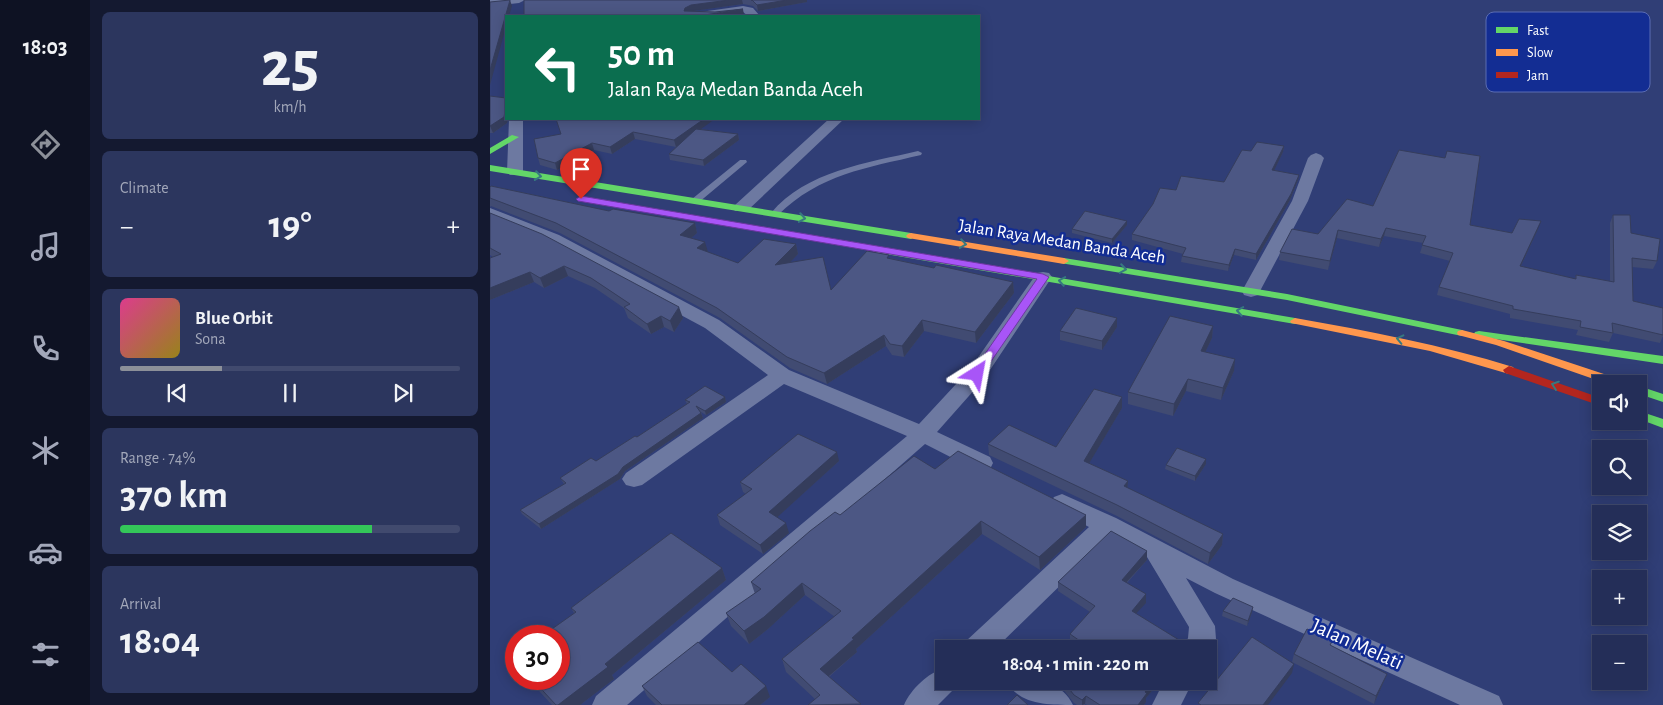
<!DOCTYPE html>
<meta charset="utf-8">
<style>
:root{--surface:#242e58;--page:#2c365e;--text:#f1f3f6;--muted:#a3a8ba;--line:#414a6e;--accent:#8c9099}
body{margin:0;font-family:"Alegreya Sans",sans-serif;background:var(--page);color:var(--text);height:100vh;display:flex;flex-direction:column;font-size:19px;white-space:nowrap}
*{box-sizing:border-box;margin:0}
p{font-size:16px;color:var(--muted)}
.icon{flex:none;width:28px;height:28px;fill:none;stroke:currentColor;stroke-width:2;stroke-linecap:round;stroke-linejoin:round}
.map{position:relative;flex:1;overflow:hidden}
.details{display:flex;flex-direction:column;gap:12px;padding:12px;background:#141930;width:400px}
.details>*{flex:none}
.banner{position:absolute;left:15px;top:15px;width:475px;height:105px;border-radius:0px;box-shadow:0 2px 12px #0003,0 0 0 1px var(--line);background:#0b6e4f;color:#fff;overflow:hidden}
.buttons{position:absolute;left:1102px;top:375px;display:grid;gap:10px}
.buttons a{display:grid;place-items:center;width:55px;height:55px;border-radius:0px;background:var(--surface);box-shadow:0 2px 12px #0003,0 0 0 1px var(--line);font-size:25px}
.speed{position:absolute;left:15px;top:625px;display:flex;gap:10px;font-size:25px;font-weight:700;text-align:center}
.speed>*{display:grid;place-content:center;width:65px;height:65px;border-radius:50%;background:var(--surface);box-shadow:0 2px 12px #0003,0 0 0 1px var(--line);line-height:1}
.speed .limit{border:8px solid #d22;background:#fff;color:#111}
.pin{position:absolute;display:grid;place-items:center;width:42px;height:42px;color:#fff;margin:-51px -21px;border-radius:50% 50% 50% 0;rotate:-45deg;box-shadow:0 0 5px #0007}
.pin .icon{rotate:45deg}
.me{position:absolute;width:55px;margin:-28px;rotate:34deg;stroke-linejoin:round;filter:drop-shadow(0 0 4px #0008)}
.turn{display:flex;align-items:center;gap:18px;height:105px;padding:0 20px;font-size:22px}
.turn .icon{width:65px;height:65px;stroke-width:2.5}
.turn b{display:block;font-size:35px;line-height:42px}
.big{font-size:38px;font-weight:700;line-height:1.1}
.details .card{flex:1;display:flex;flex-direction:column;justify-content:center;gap:8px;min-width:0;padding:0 18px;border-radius:8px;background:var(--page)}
.details .dial{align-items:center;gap:0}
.dial b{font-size:65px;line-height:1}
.song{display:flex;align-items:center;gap:15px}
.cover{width:60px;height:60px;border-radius:8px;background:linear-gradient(135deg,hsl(330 70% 55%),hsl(50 70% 35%))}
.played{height:5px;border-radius:2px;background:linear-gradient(90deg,var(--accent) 30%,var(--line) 30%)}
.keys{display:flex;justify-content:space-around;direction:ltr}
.heat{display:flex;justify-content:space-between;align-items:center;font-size:28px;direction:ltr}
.charge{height:8px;border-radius:4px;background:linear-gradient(90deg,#34c759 74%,var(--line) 0)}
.trip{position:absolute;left:445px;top:640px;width:282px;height:50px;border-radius:0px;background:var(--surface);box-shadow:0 2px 12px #0003,0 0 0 1px var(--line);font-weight:700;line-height:50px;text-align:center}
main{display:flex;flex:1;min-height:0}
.dock{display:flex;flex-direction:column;width:90px;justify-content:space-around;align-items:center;background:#0e1223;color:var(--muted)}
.dock .icon{width:35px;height:35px}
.dock .current{color:var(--accent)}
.dock b{font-size:22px;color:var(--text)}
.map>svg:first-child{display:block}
</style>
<main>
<nav class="dock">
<b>18:03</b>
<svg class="icon current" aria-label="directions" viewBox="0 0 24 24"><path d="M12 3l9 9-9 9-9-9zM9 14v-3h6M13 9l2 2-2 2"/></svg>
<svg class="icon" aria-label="music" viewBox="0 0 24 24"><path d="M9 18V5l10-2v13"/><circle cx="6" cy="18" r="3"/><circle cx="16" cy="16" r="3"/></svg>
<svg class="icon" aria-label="phone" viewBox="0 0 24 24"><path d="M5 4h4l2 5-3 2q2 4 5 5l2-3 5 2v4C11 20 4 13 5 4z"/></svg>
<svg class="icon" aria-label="climate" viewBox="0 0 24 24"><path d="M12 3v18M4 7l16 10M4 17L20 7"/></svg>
<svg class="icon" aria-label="car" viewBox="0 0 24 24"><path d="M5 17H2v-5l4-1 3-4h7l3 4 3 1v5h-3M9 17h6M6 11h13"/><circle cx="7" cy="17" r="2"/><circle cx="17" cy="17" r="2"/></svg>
<svg class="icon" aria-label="filters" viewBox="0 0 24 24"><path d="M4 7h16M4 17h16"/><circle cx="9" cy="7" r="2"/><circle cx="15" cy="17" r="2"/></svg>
</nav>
<section class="details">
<div class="card dial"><b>25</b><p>km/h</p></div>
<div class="card"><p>Climate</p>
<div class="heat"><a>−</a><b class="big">19°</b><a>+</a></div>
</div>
<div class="card">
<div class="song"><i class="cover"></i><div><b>Blue Orbit</b><p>Sona</p></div></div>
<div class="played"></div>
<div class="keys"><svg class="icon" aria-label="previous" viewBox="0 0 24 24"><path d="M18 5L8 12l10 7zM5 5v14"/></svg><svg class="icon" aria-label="pause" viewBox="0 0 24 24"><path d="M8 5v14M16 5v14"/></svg><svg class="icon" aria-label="next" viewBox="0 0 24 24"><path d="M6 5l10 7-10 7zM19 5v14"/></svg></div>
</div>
<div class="card"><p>Range · 74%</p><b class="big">370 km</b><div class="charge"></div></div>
<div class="card"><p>Arrival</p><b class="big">18:04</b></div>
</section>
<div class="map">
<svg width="1173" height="705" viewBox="0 0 1173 705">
<rect width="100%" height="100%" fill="#303e76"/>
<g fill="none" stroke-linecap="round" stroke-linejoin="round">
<path fill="#6d79a1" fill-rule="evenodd" d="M428,151L432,153L431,155C376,168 330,174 288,215H285L281,213C316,171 377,163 428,151Z
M250,160H256L257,162L208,203H202V199Z"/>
<path fill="#6d79a1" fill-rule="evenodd" d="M0,0H35L29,3L0,6Z
M253,6L263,8L270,16H258L253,12L226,16H197L203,13Z
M19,119H33V172L30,175H20L17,172Z
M339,119H354L257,211H245L243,208L245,205Z
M826,153L831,155L834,158L818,201L770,291L768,295L761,297L754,295L752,291L802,201L818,158L821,155Z
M0,208L69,235L229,320L299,370L429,424L480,369L547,273L553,272L559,273L562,277L494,379L447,432L500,457L503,463L500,469L492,471L484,469L435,444L137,705H102L106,696L417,436L294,384L152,485L144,487L136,485L132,479L136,473L278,375L215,328L57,243L0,219Z
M572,494L626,518L743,579L1009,696L1013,705H970L725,593L696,578L725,626L726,639L719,653V649H693L698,638L699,627L657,557L620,537L505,649H472L476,641L599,527L564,509L560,503L564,497Z
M454,668V681H467L464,689L448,705H414C421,689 438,673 454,668Z
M516,681C541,681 571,678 583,705C558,705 529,705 516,681Z
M674,681H703L691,705H662Z"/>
<path fill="#63d668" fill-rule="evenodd" d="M22,135L29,137L0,154V148Z
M0,165L421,233L426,236L421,239L0,171Z
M387,247L805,318L810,321L805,324L384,252L382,250L384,248Z
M574,258L797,294L972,330L977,333L972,336L797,300L570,263L569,261L570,259Z
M989,331L1173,356V364L985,336L984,334L985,332Z
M1149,386L1173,394V402L1149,394Z
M1149,411L1173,419V428L1149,419Z"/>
<path fill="#ff974d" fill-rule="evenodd" d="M421,233L574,258L579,261L574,264L418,238L416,236L418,234Z
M805,318C879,331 952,345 1023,367L1025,370L1019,374L940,351L801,323L800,321Z
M972,330L1014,341L1135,381L1137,384H1118L1006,345L968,335L967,333L968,331Z"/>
<path fill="#b3261e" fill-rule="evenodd" d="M1019,366L1111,398V406L1015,373L1013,370Z"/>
</g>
<path fill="#414b72" d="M34,0H317V2L268,11L263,6L253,4L202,11L254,15L246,16H34Z
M0,96L16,98V119H18L17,123L3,133H0Z
M210,129L248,134L249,140L214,166L180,160L179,154L186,147L145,139L122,154L104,150L67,170L50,165L48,158L71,134Z
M794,146L793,152L784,170L809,175L808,180L800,200L766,260L744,255L738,271L691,262L692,256L693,254L642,240V234L686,190L734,182Z
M0,187L119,211L205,223L207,233L201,238L218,252L248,263L306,244L308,254L300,262L341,290L400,258L444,268L523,282L524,293L486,343L434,331L414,357L402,355L396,346L337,384L300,368L230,318L70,233L1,206L0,207Z
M883,206L1022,233L1048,229L1031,266L1085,279L1086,275L1120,282V223L1123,215L1167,261L1163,269L1142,267L1143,301L1173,308V336L1170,343L1123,333L1119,342L1086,335L1088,330L1020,318V314L947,295L949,287L960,261L930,253L933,243L894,236L889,247L847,238L838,270L789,260L790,252Z
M0,213L193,318L184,332L174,327L161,334L138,318L134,308L105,288L78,276L54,288L44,282L0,300V258L3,257L0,255Z
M637,225L622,243L582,233V229Z
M627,318V327L612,350L570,340V331Z
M723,326L722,338L715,352L744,371L731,400L696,391L683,416L638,404V392Z
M235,397L236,402L216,415L211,412L213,418L135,471L130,479L51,529L32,514L30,510L74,484L70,478L106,461L147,437L197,404L195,400Z
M632,408L599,463L638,481L637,488L733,534L732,545L718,564L627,516L499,455L498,444L566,447Z
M349,461L287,517L299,533L273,554L230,525L227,515L256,494L253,492L250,482Z
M716,464L705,481L675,469L676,465Z
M445,469L596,515V527L550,570L492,534L366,649L367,652L339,677L371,704L325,699L296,672L292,659L345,617L315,595L278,629L259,644L241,626L236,613L265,594L261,582L350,515Z
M657,551V560L637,583L656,603L585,646L580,643V634L600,612L568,591V582Z
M232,568L236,580L122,675L124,679L90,705H62L38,679H69L84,613L81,608Z
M733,611L762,612L757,626L732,616Z
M841,646L897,674L894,681L884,704L802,662L804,654Z
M242,672L280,697L270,705H166L157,696L152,686Z
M561,681H670L656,698V702L654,705H597L595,704V705H587L584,703L572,688L561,683Z"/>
<path fill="#353d5c" d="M20,0L22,6L19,16H16V27L0,85V70Z
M239,0H252L253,4L203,11H194L195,8L201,5Z
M297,0H317V2L268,11L267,5Z
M253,9L254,15L246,16H208Z
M15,111L16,114V119H18L17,123L3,133L0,126Z
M214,119H225L186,147L184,140Z
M143,132L145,139L122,154L120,147Z
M248,134L249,140L214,166L213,160Z
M102,143L104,150L67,170L65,163Z
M794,146L793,152L782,175V170Z
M809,175L808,180L800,200L766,260V254Z
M637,221V225L622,243V239Z
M1051,221L1048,229L1027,274L1030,266Z
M205,223L207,233L193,245L190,235Z
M896,228L894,236L889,247L891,239Z
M848,230L847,238L838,270L840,261Z
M215,242L218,252L207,248Z
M306,244L308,254L288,275L285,265Z
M745,249L744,255L738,271L739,265Z
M74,266L78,276L54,288L50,278Z
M40,272L44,282L0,300V288Z
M523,282L524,293L486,343L485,332Z
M189,307L193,318L184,332L180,321Z
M171,316L174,327L161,334L157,324Z
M627,318V327L612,350V341Z
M432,320L434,331L414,357L412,346Z
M723,326L722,338L710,363L711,351Z
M394,335L396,346L337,384L334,373Z
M745,359L744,371L731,400L733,388Z
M698,379L696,391L683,416L684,404Z
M235,397L236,402L216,415L215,411Z
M632,397V408L594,472V461Z
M211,413L213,418L135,471L130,479L51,529L49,524Z
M347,452L349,461L282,522L279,512Z
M716,459V464L705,481V476Z
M638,481L637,492L634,486Z
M596,515V527L550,570L549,557Z
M491,521L492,534L366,649L367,652L333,681L330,669L362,638Z
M296,523L299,533L273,554L270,545Z
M733,534L732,545L718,564L720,553Z
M657,551V560L631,588L632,580Z
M232,568L236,580L122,675L124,679L90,705H68L115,664Z
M312,583L315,595L278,629L259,644L254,631Z
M656,594V603L641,619L642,611Z
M763,607L762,612L757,626L758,621Z
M694,643V649H690Z
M804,664L802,673L778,705H773Z
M897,674L894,681L884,704L886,696Z
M664,681H670L656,698V702L654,705H648L655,692Z
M276,686L280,697L270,705H254Z
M596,696L595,704L592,705V700Z"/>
<path fill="#4c5784" stroke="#353d5c" d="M20,0L0,70V2Z
M34,0H239L201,5L195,8L194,11L225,12L253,9L208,16H34Z
M261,0H297L267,5L262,0Z
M0,96L16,98V111H15L14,117L0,126Z
M66,119H214L184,140L143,132L120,147L102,143L65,163L48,158L44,139L71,134Z
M206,129L248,134L213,160L179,154Z
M767,142L794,146L782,170L809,175L801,194L766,254L745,249L739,265L692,256L696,248L642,234L663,204L670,188L686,190L691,176L734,182L752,150L761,151Z
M909,150L955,158L957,151L990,156L980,225L1022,233L1029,219L1051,221L1030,266L1086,279V275L1124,282L1123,215H1140L1141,233L1170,239L1167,261L1142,258L1143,301L1173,308V335L1122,323L1123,333L1090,327L1091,321L1023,309V306L949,287L963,253L932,245L936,236L896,228L891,239L848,230L840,261L790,252L802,229L828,234L857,199L883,206Z
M1,186L119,211L123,209L205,223L190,235L215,242L207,248L248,263L274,239L306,244L285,265L333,257L341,290L377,251L399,255L397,258L444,268L446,265L523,282L485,332L432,320L412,346L400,344L394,335L334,373L297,357L227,308L66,223L0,198V187Z
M595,211L637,221L622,239L582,229Z
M0,213L52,234L189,307L180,321L171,316L157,324L134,307L140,304L101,278L74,266L50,278L40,272L0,288V258L11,254L0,248Z
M586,308L627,318L612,341L570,331Z
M680,316L723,326L711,351L745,359L733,388L698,379L684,404L638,392Z
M215,386L235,397L215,411L206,406L211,413L133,467L128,474L49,524L30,510L76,483L70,478L101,458L106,461L145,436L147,437L200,402L195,400Z
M604,389L632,397L594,461L638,481L634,486L733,534L720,553L627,505L498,444L519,425L566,447Z
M308,434L347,452L279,512L296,523L270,545L227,515L262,489L250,482Z
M687,448L716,459L705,476L676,465Z
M468,451L596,515L549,557L491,521L362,638L364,639L330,669L371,704L318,705L330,695L292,659L351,611L312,583L274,617L254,631L236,613L271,589L261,582L320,531L345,512L350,515L424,456L445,469Z
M621,531L657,551L632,580L656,594L642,611L694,643L690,649H583L590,641L580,634L605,606L568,582Z
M181,533L232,568L115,664L118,667L68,705H66L42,679H69V636H52L86,612L81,608Z
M743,598L763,607L758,621L733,611Z
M817,629L843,640L840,645L897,674L886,696L804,654Z
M762,637L804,664L773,705H711L708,703Z
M208,642L242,672L251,664L276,686L254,705H172L152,686Z
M26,654V662L21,657Z
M573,681H664L655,692L657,693L648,705H610L596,696L592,700L584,695Z
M527,695L538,705H517Z"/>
<defs><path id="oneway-chevron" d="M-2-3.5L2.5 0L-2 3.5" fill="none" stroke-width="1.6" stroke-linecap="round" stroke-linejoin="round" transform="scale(1.25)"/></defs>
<g stroke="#377980">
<use href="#oneway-chevron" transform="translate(48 176) rotate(9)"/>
<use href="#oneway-chevron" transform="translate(312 218) rotate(10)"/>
<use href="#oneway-chevron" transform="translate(473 244) rotate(9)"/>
<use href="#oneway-chevron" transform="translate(633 269) rotate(9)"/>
<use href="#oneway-chevron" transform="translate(572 281) rotate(-170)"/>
<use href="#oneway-chevron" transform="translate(750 311) rotate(-170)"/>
<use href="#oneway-chevron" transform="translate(910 339) rotate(-167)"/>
<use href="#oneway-chevron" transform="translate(1065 385) rotate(-161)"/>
</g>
<path fill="#a855f7" stroke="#6d37a1" d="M91,196L553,274L559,277L491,376L487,377L481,374L547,279L88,201L86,199Z"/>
<g text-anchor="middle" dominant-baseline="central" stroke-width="5" stroke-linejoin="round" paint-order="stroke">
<g font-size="18" fill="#fff" stroke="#132d93">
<text transform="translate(572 242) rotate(9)">Jalan Raya Medan Banda Aceh</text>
</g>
<g font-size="21" fill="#fff" stroke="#132d93">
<text transform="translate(867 644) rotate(24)">Jalan Melati</text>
</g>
</g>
<rect x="996" y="12" width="164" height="80" rx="8" fill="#132d93" stroke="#5a6cb3" stroke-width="1"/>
<rect x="1006" y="27" width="22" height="6" fill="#63d668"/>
<rect x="1006" y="49" width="22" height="7" fill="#ff974d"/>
<rect x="1006" y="72" width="22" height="6" fill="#b3261e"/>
<g font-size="14" fill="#fff">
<text x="1037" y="35">Fast</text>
<text x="1037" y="57">Slow</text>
<text x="1037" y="80">Jam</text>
</g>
</svg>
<div class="buttons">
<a><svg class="icon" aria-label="sound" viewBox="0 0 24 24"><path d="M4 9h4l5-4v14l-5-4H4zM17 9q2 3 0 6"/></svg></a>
<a><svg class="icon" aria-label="search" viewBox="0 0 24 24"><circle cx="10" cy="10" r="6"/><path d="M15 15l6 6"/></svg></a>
<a><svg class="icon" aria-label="layers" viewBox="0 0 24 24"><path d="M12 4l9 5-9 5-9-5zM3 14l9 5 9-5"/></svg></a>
<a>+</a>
<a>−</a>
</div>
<div class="speed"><div class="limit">30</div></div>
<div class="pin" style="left:91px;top:199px;background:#d93025"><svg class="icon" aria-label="arrive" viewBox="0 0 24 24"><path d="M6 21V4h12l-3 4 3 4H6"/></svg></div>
<svg class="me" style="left:487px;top:374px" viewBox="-20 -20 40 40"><path d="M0-17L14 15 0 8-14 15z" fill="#a855f7" stroke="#fff" stroke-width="4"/></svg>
<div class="trip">18:04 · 1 min · 220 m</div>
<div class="banner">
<div class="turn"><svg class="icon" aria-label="left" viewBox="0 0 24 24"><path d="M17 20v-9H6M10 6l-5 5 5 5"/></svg><div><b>50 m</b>Jalan Raya Medan Banda Aceh</div></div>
</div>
</div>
</main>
